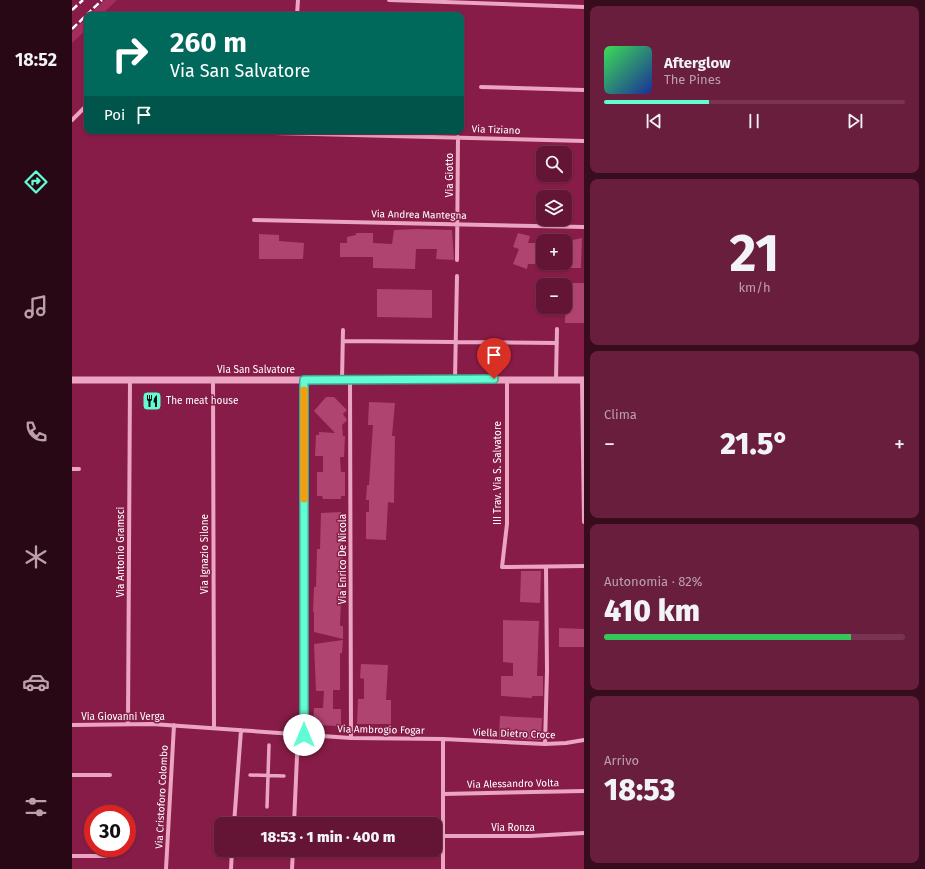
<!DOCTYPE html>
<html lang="it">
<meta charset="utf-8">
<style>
:root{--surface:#641535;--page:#6a1e3d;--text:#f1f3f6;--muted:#bb9fad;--line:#783450;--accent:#61fcd3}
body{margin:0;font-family:"Fira Sans",sans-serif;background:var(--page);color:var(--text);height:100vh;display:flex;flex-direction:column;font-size:15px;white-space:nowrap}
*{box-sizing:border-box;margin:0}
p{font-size:13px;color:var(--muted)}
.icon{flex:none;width:22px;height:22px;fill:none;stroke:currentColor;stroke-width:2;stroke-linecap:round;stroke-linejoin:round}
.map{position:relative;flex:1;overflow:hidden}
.drawer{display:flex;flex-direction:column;gap:6px;padding:6px;background:#370c1d;width:341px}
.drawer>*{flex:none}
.guide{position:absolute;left:12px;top:12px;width:380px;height:122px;border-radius:8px;box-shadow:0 1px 3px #0004,0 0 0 1px var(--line);background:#00695c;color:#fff;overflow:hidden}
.controls{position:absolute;left:464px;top:146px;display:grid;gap:8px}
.controls a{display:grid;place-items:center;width:36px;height:36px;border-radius:8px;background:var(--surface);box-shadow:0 1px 3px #0004,0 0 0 1px var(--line);font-size:20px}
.speed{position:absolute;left:12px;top:805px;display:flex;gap:8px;font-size:20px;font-weight:700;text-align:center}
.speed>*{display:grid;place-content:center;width:52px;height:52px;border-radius:50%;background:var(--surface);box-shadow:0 1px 3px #0004,0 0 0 1px var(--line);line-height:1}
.speed .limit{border:6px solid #d22;background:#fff;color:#111}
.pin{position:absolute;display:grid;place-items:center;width:34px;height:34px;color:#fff;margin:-41px -17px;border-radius:50% 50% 50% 0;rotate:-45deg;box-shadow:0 0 4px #0007}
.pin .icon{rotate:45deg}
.me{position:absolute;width:44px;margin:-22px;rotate:0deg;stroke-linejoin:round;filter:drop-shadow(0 0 3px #0008)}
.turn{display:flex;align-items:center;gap:14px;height:84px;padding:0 20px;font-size:18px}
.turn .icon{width:52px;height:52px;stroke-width:2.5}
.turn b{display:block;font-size:28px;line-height:34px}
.then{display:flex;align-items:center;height:38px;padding:0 20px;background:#0003;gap:8px;font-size:15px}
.big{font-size:30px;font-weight:800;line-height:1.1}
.drawer .widget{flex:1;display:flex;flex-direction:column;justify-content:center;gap:6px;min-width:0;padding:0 14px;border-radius:8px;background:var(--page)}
.drawer .dial{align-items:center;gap:0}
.dial b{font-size:52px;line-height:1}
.song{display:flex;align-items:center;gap:12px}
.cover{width:48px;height:48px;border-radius:6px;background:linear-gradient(135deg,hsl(130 70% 55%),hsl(230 70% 35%))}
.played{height:4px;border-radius:2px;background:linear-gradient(90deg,var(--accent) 35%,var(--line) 35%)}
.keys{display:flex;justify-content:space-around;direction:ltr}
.heat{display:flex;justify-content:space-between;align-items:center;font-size:22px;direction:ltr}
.charge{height:6px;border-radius:3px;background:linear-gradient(90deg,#34c759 82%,var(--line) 0)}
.trip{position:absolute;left:142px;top:817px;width:228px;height:40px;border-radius:8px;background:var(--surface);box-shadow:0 1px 3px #0004,0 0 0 1px var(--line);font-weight:800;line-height:40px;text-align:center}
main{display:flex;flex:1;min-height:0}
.menu{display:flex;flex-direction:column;width:72px;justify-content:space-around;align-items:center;background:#280815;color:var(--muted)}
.menu .icon{width:28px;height:28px}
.menu .selected{color:var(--accent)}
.menu b{font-size:18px;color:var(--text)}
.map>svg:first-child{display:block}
</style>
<main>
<nav class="menu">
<b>18:52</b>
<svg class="icon selected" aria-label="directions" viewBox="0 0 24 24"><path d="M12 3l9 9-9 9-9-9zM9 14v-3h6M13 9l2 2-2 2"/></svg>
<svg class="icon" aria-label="music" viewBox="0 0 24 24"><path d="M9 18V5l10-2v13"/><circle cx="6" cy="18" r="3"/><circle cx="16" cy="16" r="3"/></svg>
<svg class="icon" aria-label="phone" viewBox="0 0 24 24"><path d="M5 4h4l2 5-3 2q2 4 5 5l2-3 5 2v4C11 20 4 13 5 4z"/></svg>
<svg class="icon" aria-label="climate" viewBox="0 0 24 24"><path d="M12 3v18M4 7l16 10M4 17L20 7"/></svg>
<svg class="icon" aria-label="car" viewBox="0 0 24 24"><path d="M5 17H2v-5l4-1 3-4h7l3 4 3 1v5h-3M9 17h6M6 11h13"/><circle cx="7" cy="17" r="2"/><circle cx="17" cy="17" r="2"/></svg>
<svg class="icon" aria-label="filters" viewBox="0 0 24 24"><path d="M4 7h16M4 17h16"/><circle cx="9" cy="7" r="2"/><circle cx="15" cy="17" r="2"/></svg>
</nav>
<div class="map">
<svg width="512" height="869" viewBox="0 0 512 869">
<rect width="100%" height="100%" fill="#861c47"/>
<path fill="#a32c5e" d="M33,0H45L29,15H17Z
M15,17V29L0,43V32Z"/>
<path fill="#af4471" d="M344,229L380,230L382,260L364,259L365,249H344L343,269L301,268V257H268V243H275V237L284,235V233H301V243L320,244L322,230Z
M446,233L458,236L456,243H471V264H456L455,269L441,264L447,249L441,247Z
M187,234L207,235V241L232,243L231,259H187Z
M510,238L509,268H493V249H496V241Z
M494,283H512V323H493Z
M305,289L360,290V318L305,317Z
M254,397H262L275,410L271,414L275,420L270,425L271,436H273L272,457H268L269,472H273V496H269V499H251L250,496H245V472H251V456H243L244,435H247V432L263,433L242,411Z
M297,402L323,403L320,436H323L322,503L316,502L314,540L294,539V512H297V500H294L295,485H297L301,425H296Z
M269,512V549H271L268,626H271V639L242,632V612H241L242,587H244L245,549H248L249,513Z
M449,571H469L468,603L448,602Z
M431,620L467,621L465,676H471V696H460V698L429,696V676H441V663L431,662Z
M487,628L512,629V647H487Z
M271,640L270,653H268V690H261V709H269V726L241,725L242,708H251L252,691H244L242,644Z
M289,664L316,665L314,700H319V724H285L286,699H292V679L288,678Z
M428,716L470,718L469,740L427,738Z"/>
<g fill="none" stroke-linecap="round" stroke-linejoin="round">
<path stroke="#eba4c2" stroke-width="3.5" d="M178,775L212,776
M195,807L197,745"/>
<path stroke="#eba4c2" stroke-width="4" d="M317,0L512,7
M225,15L226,0
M409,87L512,90
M0,120L15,105
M120,131L512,141
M182,220L512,227
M385,260L386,137
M271,341L485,343
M383,379L385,276
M141,380L142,728
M232,380V735
M270,380L271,330
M278,380L279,738
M435,380V524L430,567L512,566
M484,380L485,329
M510,380L512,522
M0,469H7
M56,724L58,380
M0,725L80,724L279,738L371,739L473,744L494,743L512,740
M473,744L475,671L474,567
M0,775H38
M371,794L512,791
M162,824L169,730
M222,824L226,734
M371,836H458L512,833
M0,856H34
M94,869L102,725
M159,869L160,850
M220,869L221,850
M371,869V739"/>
<path stroke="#eba4c2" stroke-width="7" d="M0,380H512"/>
<path stroke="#fff" stroke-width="2.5" stroke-dasharray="7 3" stroke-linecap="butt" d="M0,10L11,0
M0,29L30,0"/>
</g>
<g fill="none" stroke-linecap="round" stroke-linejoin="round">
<defs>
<path id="route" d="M232,735V380L422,379"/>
</defs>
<use href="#route" stroke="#3fa489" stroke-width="10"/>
<use href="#route" stroke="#61fcd3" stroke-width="7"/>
<path stroke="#f59e0b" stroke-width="7" d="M232,390V499"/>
</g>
<defs>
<symbol id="restaurant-square" viewBox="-11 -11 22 22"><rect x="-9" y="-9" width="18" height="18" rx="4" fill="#61fcd3" stroke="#861c47"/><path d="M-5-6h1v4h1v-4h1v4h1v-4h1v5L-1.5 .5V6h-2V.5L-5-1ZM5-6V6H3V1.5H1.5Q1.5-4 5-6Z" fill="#111"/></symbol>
</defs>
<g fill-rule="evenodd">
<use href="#restaurant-square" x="69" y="390" width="22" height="22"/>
</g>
<g text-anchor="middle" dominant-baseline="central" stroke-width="3" stroke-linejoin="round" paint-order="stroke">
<g font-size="10" fill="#fff" stroke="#861c47">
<text transform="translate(424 130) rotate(2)">Via Tiziano</text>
<text transform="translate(378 175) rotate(-90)">Via Giotto</text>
<text transform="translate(347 215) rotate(1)">Via Andrea Mantegna</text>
<text x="184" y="370">Via San Salvatore</text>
<text transform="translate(426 473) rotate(-90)">III Trav. Via S. Salvatore</text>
<text transform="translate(49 552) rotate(-90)">Via Antonio Gramsci</text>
<text transform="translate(133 554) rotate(-90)">Via Ignazio Silone</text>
<text transform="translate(271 559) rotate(-90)">Via Enrico De Nicola</text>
<text x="51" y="717">Via Giovanni Verga</text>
<text transform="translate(309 730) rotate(1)">Via Ambrogio Fogar</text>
<text transform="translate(442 734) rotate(2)">Viella Dietro Croce</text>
<text transform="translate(441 784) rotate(-1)">Via Alessandro Volta</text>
<text transform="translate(90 797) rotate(-87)">Via Cristoforo Colombo</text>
<text x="441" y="828">Via Ronza</text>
</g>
<g font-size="10" fill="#fff" stroke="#861c47" text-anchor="start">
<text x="94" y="401">The meat house</text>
</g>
</g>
</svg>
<div class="controls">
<a><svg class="icon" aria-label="search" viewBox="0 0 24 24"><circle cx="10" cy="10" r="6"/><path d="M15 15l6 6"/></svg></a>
<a><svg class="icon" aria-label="layers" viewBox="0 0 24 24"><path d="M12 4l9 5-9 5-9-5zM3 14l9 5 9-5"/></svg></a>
<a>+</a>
<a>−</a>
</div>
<div class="speed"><div class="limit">30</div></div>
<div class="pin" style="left:422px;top:379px;background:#d93025"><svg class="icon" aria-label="arrive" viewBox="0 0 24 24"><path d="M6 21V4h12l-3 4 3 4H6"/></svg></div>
<svg class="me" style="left:232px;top:735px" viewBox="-20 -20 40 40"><circle r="19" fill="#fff"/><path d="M0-13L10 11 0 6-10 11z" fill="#61fcd3"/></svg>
<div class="trip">18:53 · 1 min · 400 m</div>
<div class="guide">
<div class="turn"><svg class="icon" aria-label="right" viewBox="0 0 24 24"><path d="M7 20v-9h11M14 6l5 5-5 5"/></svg><div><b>260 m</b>Via San Salvatore</div></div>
<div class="then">Poi<svg class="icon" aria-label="arrive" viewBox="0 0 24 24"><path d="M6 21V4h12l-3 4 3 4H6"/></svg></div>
</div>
</div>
<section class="drawer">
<div class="widget">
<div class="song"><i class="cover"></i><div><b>Afterglow</b><p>The Pines</p></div></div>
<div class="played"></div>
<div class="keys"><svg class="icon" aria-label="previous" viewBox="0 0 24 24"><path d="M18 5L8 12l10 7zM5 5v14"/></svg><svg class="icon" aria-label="pause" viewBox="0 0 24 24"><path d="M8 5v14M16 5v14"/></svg><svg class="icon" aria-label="next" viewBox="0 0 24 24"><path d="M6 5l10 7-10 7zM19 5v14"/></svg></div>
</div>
<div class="widget dial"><b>21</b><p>km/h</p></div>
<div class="widget"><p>Clima</p>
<div class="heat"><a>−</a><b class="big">21.5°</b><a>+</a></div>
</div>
<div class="widget"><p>Autonomia · 82%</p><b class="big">410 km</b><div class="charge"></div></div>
<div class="widget"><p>Arrivo</p><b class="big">18:53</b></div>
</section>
</main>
